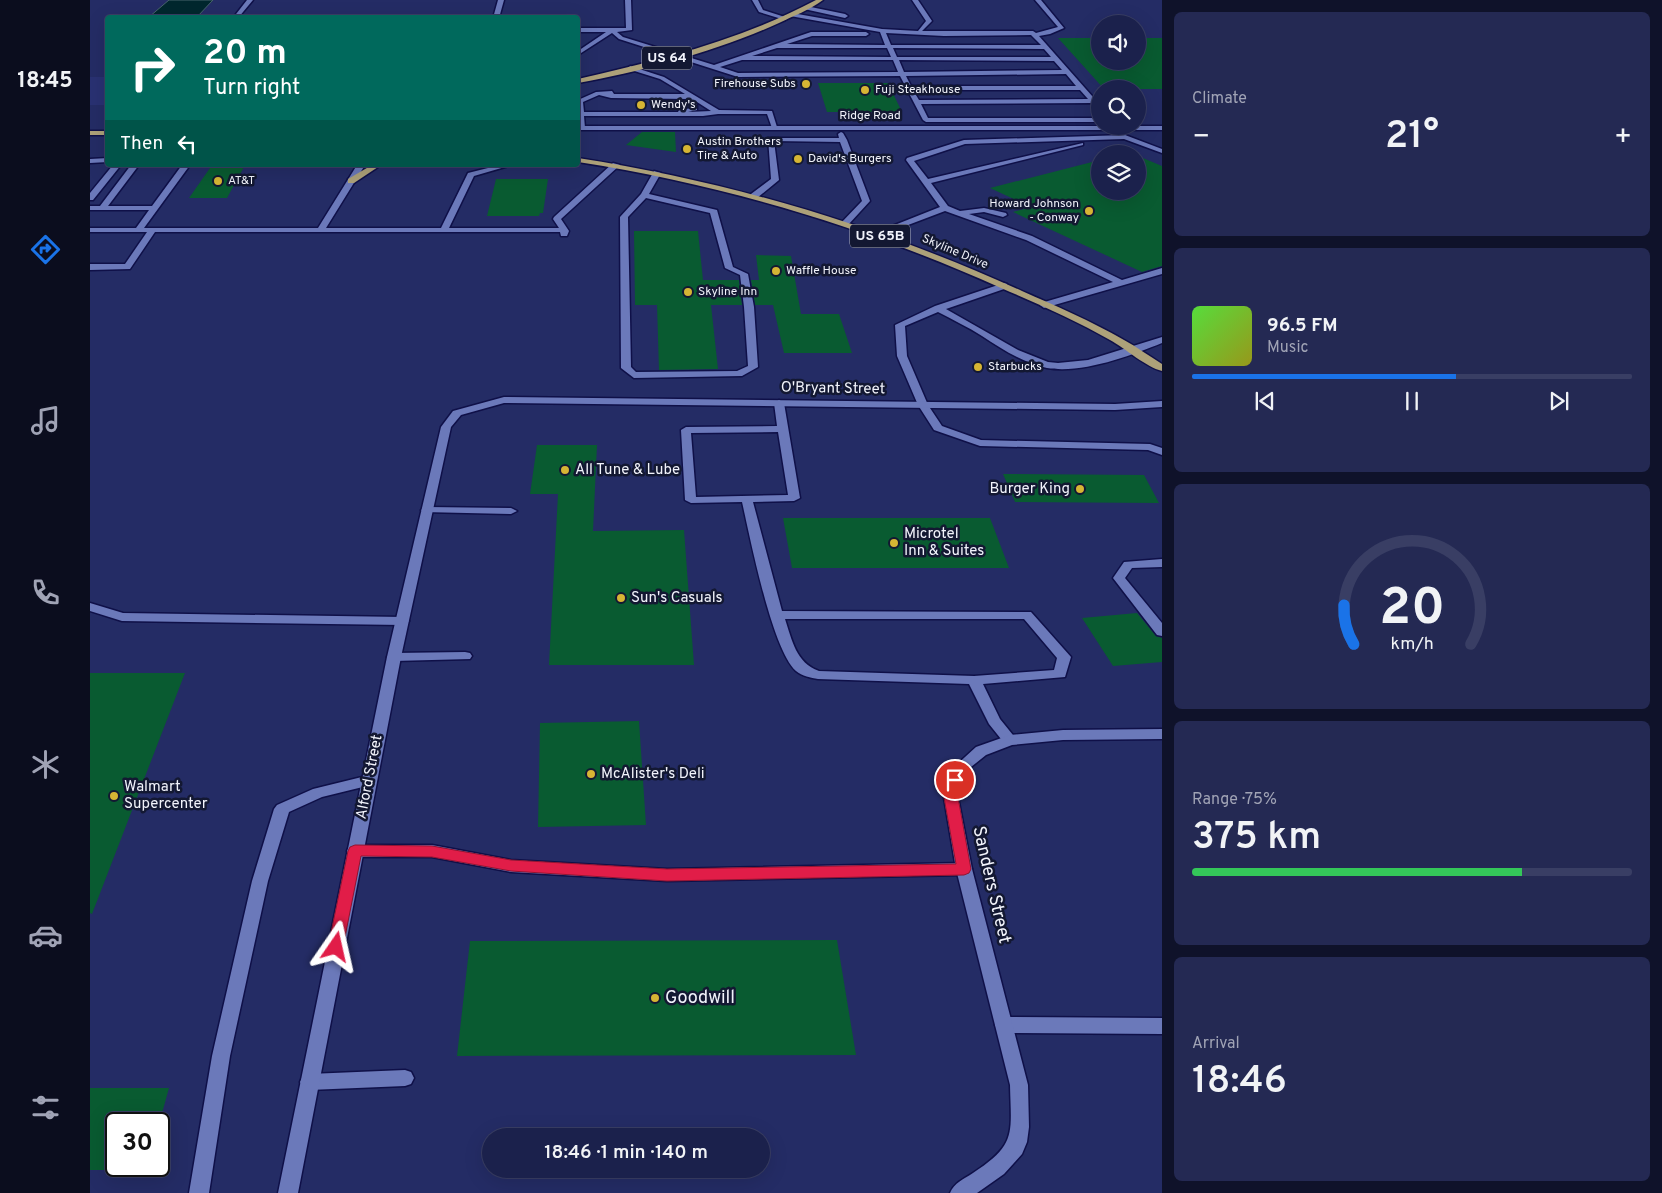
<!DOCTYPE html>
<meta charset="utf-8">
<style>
:root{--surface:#1b214c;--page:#242953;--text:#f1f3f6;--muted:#a0a3b5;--line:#393e64;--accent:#1a73e8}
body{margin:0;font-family:Overpass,sans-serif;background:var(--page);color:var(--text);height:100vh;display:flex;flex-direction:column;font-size:19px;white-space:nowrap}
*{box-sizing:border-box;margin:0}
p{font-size:16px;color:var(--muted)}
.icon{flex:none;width:28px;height:28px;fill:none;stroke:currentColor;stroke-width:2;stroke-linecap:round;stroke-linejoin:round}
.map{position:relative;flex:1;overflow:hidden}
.panel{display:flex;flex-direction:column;gap:12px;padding:12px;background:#0f122a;width:500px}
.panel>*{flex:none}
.hud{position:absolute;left:15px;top:15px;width:475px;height:152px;border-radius:5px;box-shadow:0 5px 20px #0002,0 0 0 1px var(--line);background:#00695c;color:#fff;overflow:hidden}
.fabs{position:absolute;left:1001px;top:15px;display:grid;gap:10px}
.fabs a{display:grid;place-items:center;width:55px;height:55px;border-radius:50%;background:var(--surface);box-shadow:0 5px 20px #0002,0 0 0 1px var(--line);font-size:25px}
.speed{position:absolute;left:15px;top:1112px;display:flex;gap:10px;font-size:25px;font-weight:700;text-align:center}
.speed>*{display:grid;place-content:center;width:65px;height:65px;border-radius:50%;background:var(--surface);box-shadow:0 5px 20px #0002,0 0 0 1px var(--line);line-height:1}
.speed .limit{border:2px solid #111;border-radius:8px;background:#fff;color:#111}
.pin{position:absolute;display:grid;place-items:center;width:42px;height:42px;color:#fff;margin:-21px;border:2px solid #fff;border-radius:50%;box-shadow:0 1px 5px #0007}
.me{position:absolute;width:55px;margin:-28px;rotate:11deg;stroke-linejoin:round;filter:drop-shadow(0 0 4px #0008)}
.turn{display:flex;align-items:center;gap:18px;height:105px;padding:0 15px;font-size:22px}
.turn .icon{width:65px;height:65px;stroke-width:2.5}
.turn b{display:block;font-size:35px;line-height:42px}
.then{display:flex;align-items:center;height:48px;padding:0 15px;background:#0003;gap:10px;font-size:19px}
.big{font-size:38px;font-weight:600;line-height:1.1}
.panel .tile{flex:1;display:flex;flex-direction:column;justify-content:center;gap:8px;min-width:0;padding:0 18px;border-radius:8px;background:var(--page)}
.panel .dial{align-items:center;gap:0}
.dial svg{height:130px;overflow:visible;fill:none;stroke:var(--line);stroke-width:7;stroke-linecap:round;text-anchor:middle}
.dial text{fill:var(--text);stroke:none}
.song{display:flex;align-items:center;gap:15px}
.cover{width:60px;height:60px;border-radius:8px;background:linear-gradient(135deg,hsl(110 70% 55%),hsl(60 70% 35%))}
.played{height:5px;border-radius:2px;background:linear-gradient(90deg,var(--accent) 60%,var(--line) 60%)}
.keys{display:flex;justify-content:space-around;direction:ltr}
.heat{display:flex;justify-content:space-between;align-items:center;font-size:28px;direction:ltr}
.charge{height:8px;border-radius:4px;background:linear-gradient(90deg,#34c759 75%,var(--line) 0)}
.trip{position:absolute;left:392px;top:1128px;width:288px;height:50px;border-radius:25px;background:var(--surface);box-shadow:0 5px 20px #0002,0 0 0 1px var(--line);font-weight:600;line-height:50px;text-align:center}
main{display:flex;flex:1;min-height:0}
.tab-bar{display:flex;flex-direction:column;width:90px;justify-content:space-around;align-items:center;background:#0b0d1e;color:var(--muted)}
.tab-bar .icon{width:35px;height:35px}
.tab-bar .selected{color:var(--accent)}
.tab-bar b{font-size:22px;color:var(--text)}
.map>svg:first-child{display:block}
</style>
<main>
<nav class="tab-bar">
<b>18:45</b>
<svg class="icon selected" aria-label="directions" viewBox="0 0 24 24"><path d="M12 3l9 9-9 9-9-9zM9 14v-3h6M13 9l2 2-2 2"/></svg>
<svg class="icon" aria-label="music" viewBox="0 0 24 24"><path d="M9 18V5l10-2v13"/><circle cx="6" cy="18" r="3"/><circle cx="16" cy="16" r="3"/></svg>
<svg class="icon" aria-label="phone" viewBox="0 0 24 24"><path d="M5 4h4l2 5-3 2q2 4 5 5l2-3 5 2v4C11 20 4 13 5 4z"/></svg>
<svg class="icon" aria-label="climate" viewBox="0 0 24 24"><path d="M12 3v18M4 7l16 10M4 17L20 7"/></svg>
<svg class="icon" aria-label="car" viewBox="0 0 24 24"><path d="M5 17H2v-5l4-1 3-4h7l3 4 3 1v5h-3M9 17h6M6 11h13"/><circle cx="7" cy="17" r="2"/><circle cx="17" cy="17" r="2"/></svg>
<svg class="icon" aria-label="filters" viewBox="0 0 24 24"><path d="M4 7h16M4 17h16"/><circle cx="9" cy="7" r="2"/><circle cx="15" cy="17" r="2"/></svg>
</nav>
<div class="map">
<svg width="1072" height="1193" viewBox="0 0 1072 1193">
<rect width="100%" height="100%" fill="#242c65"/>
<path fill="#293172" d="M0,77H17V105H0Z"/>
<path fill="#00272e" stroke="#48646c" d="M79,0H123L107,17H59Z"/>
<path fill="#095b31" d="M968,38H1010V61H1048V38H1072V89H1014Z
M728,83H798L812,112H737Z
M552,132H585L586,152L536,145Z
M1048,156L1072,166V266L1052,272L923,212L941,207L900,188L1010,160V191H1048Z
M154,167L137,198H99L120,168Z
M406,179H458L453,213H450L449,216H397Z
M544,231H608L613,280H649L652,305H621L628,369L569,370L567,305H545Z
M666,255L701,256L711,314H749L762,353H694L683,305H665L661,280H669Z
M447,445H507L503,531L594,530L604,665H459L468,494H440Z
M913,474L1054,475L1069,503L925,502Z
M693,518H900L919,568H702Z
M1047,613L1066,636L1072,638V662L1023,666L992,618Z
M0,673H95L2,914L0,913Z
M549,721L556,825L448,827L450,723Z
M747,940L766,1055L367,1056L380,941Z
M0,1088H79L69,1124H26V1166H56L55,1170H0Z"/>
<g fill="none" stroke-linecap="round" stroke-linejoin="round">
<defs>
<path id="lane" d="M157,0H163L148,18H143Z
M408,0H414L409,18H403Z
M535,0H541L542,30L527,32L533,37L624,65L721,32H776L779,34L776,36H722L697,44L795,45L790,32L700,16L702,13L792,29L828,31L836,21L822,0H828L842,21L832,31H943L946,33L968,27L945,0H951L974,28L960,34L949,36L1010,105V111L1001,103L831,104L838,118H1010V122H836L833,120L810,76L648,77L529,39L522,33L488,55V51L516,32H488V28H536ZM796,33L854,36L941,35L951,45H801ZM687,48H797L801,57L662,56ZM803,48L954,49L961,57H807ZM652,60H803L808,72L648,73L630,67ZM809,60L964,61L972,70L814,72ZM976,74L986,86H821L816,76ZM823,90H990L998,99L829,100Z
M662,0H668L673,10L698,18L695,20L669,12Z
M716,6L755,14L758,16L755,18L714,9Z
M540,66L574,77L629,110L682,111L687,127L682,128L677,114H628L613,116H494L495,128L490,129L488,100L506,92L522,91L524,94H595L570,79L538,69ZM509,95L521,98L599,99L602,108L589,110L588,112H494L493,102ZM607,102L621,111L598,112L607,110Z
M751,132L753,133L757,140L780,201L758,225L751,223L772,201L750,142L684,141L689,180L667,198H661V194L681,179L678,138H749L748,134Z
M1035,135L1072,149V153L1034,139L875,144L824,161L838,179L993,143V145L841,183L858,206L870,211L894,208L916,213L917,215L913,217L894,212L879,214L942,236L1032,280L1072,268V274L954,308L950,305L951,303L1023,282L936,240L855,211L789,236L782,234L850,207L816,160L817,158L874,140Z
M18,158V162L0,163V159Z
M523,163L530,165L471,219L479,231L477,236H471L470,232H65L40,269L0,270V264H35L57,232H0V228H46L59,210H0V206H10L41,165H49L18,206H62L92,165H100L54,228H228L267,165H275L236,228H351L378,173L410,165H422L384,176L359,228H469L463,219L464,217Z
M23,165H31L3,200H0V193Z
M564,171L571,173L559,194L627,210L643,267L658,274L664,307L668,367L652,376L544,378L531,368L530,217L551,194ZM556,198L620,213L635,268L650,275L654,307L658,366L647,371L546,372L541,367L538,217Z
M914,283L917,284V288L856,309L928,350L958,362L968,363L998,360L1072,337V343C1040,356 992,374 957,368C933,363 912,349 892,336C878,327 863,320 848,312L815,326L817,356L838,405L852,426L891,440L1060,444L1072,448V455L1058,450L890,446L844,430L828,405L807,356L805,325L845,306Z
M689,400L694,403L710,498L704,501L663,502L692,611L941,612L981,657L975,677L893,684L910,719L927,740L925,744H915L899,724L879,684L728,679C721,678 712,676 706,671C682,650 660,537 652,502L601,503L595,500L591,430L596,427L687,426L684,403ZM688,432L698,495L606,497L601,433ZM695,619H934L967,658L964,670L884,676L729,671C706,663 702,640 695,619Z
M337,507L421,508L427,511L421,514L333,512L331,510Z
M1072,559V567L1042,568L1035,578L1072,623V636L1067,635L1023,578L1034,562Z
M0,603L33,613L313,617L319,621L313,625L32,621L0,611Z
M375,652L380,653L382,656L380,659L304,661L297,657L304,653Z
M280,775L285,776L287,780L285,784L232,797L199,812L178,881L140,1056L119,1193H99L122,1056L162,881L184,809L187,805L223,789Z
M265,845H342L421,860L577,869L874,863L880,865L882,869L880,873L874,875L577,881L421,872L342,857H265L259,855L257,851L259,847Z
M914,1017L1072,1018V1034L914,1033L908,1030L905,1025L908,1020Z
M315,1070L321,1072L324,1078L321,1084L315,1086L219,1090L213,1088L210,1082L213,1076L219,1074Z"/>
<path id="street" d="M488,126H1072V130H488Z
M414,397L1025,404L1072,401V407L1025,410L414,403L371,415L361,427L311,657L208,1193H188L297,657L351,427L363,411Z
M1072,729V739L973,740L922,745L896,755L876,771L867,792L882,869L938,1085L939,1127L937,1142L932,1154L914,1174L887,1193H860C864,1183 874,1179 883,1173C927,1144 921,1134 920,1085L866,869L853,792L863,768L886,747L920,735L973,730Z"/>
<path id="primary" d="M726,0H733C720,10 703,16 689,23C630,50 551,72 488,83V79C570,60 651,40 726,0Z
M0,131H18V135H0Z
M488,158C642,182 789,226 932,291C966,306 1001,321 1034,340C1047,347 1059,356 1072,364V371C1056,367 1036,349 1020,340C985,320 948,304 911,288C775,227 635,185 488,162Z
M282,165H291L264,183H258V179Z"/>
</defs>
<use href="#lane" stroke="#0f1048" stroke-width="3"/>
<use href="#street" stroke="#0f1048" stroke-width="3"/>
<use href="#primary" stroke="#0f1048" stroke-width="3"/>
<use href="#lane" fill="#6b79ba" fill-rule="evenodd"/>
<use href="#street" fill="#6b79ba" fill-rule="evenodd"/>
<use href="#primary" fill="#ada179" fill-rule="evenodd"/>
</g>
<path fill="#e11d48" stroke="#92132f" d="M865,775L870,776L872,780L867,792L881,869L879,873L874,875L577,881L421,871L342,857L271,856L253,947L251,951L246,953L240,951L238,947L258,851L260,847L265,845L342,846L421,860L577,869L866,864L853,792L860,776Z"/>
<g fill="#d6b534" stroke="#131832" stroke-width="2">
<circle cx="716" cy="84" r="5"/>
<circle cx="775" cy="90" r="5"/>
<circle cx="551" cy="105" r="5"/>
<circle cx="597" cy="149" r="5"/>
<circle cx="708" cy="159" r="5"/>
<circle cx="128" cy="181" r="5"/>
<circle cx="999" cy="211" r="5"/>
<circle cx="686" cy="271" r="5"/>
<circle cx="598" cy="292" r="5"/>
<circle cx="888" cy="367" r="5"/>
<circle cx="475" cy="470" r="5"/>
<circle cx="990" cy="489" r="5"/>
<circle cx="804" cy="543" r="5"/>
<circle cx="531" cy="598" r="5"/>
<circle cx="501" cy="774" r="5"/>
<circle cx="24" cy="796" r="5"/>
<circle cx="565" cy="998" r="5"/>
</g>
<g text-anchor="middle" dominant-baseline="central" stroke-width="5" stroke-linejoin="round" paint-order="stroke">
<g font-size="12" fill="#f1f3fb" stroke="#131832" text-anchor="start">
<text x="706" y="84" text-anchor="end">Firehouse Subs</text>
<text x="785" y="90">Fuji Steakhouse</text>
<text x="561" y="105">Wendy's</text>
<text x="607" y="142">Austin Brothers<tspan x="607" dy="14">Tire &amp; Auto</tspan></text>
<text x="718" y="159">David's Burgers</text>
<text x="138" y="181">AT&amp;T</text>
<text x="989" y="204" text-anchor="end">Howard Johnson<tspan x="989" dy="14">- Conway</tspan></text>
<text x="696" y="271">Waffle House</text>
<text x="608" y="292">Skyline Inn</text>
<text x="898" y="367">Starbucks</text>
</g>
<g font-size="12" fill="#f1f3fb" stroke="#131832">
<text x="780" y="116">Ridge Road</text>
<text transform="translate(865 252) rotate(23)">Skyline Drive</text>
</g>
<g fill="#131832" stroke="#aeb1bf" stroke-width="1">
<rect x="552" y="46.5" width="50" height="23" rx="4"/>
<rect x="760" y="224.5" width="60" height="23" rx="4"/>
</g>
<g font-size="14" font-weight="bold" fill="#f1f3fb">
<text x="577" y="58">US 64</text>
<text x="790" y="236">US 65B</text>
</g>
<g font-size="15" fill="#f1f3fb" stroke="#131832">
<text transform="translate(743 389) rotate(1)">O'Bryant Street</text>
<text transform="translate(280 777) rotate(-79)">Alford Street</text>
</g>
<g font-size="15" fill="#f1f3fb" stroke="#131832" text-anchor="start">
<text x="485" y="470">All Tune &amp; Lube</text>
<text x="980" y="489" text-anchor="end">Burger King</text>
<text x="814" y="534">Microtel<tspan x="814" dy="17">Inn &amp; Suites</tspan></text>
<text x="541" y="598">Sun's Casuals</text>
<text x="511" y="774">McAlister's Deli</text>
<text x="34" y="787">Walmart<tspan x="34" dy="17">Supercenter</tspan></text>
</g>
<g font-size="18" fill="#f1f3fb" stroke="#131832">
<text transform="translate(901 885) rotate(77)">Sanders Street</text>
</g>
<g font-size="18" fill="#f1f3fb" stroke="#131832" text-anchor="start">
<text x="575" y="998">Goodwill</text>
</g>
</g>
</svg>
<div class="fabs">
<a><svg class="icon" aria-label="sound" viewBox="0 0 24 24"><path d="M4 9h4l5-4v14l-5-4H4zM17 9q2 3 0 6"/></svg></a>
<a><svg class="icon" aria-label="search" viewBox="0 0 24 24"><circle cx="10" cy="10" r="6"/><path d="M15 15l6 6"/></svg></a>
<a><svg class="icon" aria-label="layers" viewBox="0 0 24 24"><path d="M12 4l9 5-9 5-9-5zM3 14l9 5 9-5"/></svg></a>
</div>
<div class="speed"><div class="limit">30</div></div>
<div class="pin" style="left:865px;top:780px;background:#d93025"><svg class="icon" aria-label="arrive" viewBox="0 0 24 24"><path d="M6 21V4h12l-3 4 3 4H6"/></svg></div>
<svg class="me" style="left:246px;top:947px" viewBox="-20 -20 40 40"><path d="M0-17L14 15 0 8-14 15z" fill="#e11d48" stroke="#fff" stroke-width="4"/></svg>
<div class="trip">18:46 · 1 min · 140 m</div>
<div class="hud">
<div class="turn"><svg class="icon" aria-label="right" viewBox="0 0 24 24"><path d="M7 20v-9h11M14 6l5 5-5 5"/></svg><div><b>20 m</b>Turn right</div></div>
<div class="then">Then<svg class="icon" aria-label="left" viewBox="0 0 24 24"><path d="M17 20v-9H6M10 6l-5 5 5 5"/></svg></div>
</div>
</div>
<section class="panel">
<div class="tile"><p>Climate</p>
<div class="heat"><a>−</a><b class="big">21°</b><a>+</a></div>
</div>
<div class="tile">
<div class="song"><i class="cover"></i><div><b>96.5 FM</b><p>Music</p></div></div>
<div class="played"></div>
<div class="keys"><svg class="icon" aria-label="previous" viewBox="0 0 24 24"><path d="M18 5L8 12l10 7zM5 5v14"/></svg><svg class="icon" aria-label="pause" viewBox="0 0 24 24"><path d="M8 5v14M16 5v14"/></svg><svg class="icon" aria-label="next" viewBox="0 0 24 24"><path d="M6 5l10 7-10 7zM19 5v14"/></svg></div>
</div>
<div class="tile dial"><svg viewBox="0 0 100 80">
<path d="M14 69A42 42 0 1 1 86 69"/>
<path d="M14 69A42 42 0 0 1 8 45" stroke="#1a73e8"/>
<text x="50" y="56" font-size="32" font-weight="700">20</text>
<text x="50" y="72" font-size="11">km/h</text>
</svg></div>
<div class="tile"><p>Range · 75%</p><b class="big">375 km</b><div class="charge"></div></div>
<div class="tile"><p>Arrival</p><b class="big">18:46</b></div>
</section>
</main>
